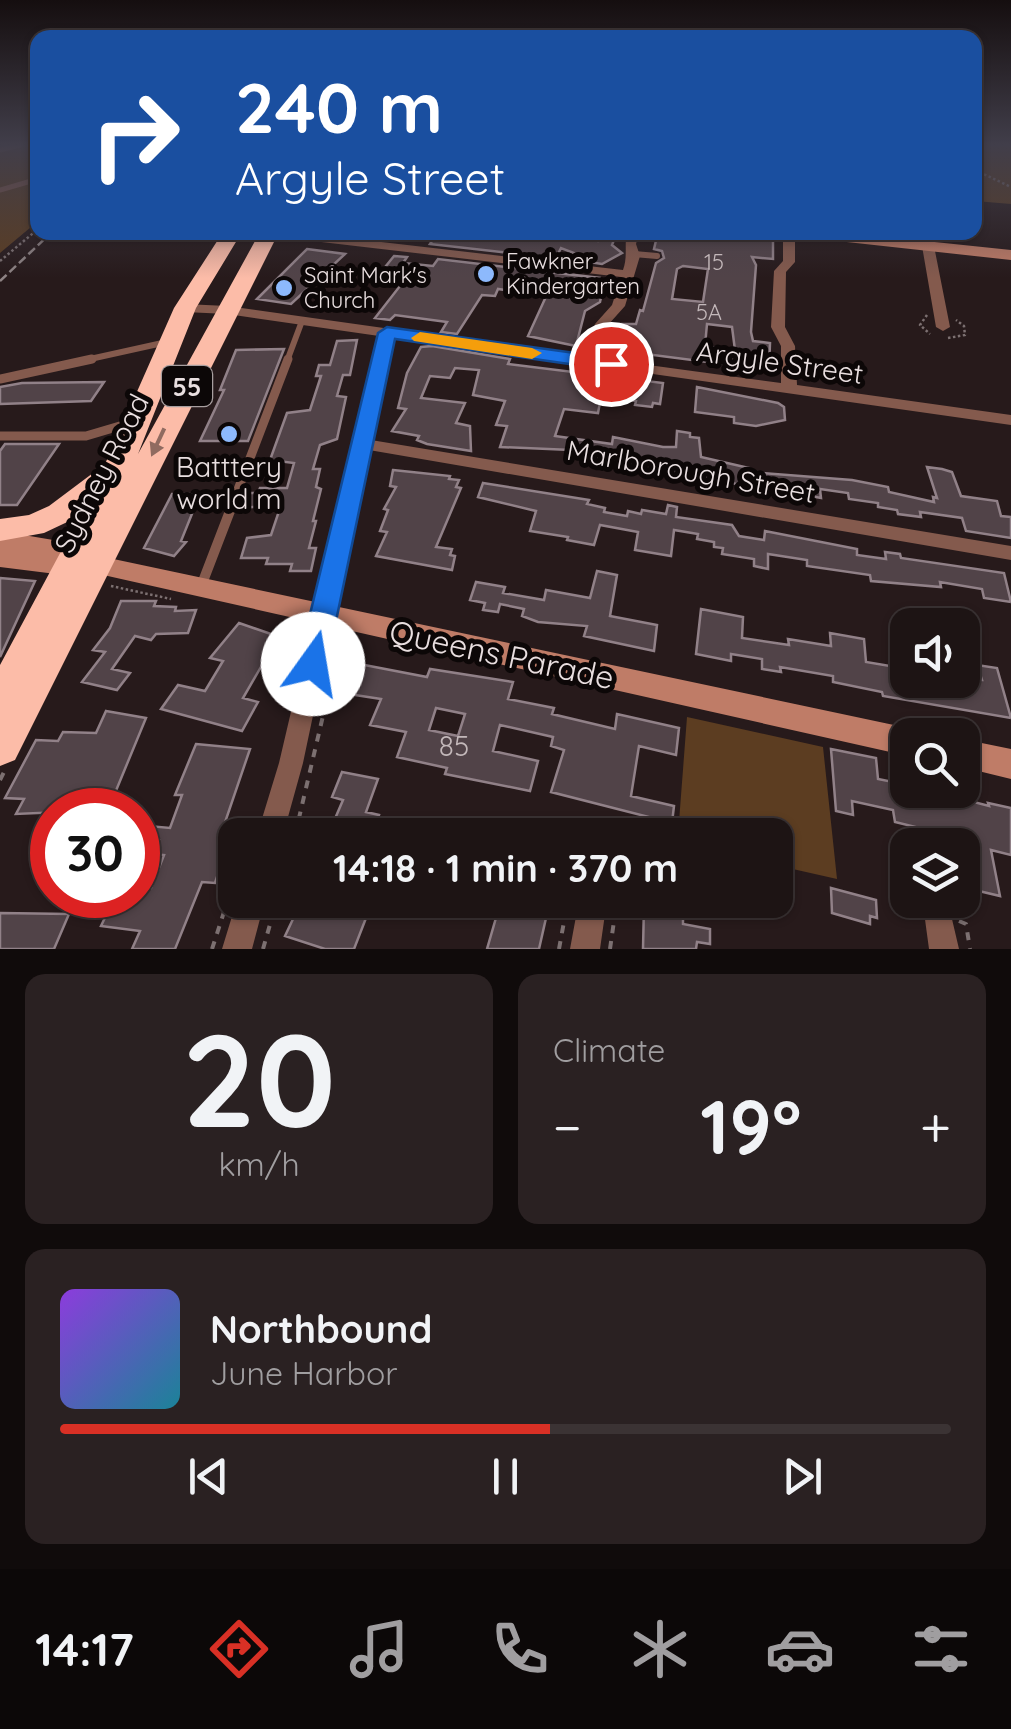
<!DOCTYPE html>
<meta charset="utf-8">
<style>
:root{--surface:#1d1414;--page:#2a2122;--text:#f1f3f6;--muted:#a09ea0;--line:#3b3334;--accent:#d93025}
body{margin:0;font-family:Quicksand,sans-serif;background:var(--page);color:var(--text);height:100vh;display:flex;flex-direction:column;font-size:38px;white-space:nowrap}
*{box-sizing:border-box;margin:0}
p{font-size:32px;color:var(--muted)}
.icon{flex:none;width:55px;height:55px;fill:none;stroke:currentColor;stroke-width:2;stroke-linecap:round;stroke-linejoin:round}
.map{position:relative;height:949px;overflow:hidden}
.details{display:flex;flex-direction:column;gap:25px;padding:25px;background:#100b0b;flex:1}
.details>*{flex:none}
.top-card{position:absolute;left:30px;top:30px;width:952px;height:210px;border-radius:20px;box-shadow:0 2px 8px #0004,0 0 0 2px var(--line);background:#1a4fa0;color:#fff;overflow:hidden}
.buttons{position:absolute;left:890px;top:608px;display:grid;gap:20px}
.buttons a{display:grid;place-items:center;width:90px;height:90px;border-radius:20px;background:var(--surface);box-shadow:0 2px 8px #0004,0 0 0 2px var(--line);font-size:50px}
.speed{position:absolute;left:30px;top:788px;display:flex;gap:20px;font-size:50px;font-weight:700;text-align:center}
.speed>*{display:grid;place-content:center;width:130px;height:130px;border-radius:50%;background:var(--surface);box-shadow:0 2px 8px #0004,0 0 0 2px var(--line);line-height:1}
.speed .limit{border:15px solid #d22;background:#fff;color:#111}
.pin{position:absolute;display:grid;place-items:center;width:85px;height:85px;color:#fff;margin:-42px;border:5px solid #fff;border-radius:50%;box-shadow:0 2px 10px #0007}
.me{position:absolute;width:110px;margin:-55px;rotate:13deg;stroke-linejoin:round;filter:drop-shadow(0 0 8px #0008)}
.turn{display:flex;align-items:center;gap:35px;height:210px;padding:0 40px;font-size:45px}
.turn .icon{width:130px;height:130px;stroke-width:2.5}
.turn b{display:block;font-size:70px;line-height:85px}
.big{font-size:75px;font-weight:700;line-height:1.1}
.details .card{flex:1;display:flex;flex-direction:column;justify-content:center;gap:15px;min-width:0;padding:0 35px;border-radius:20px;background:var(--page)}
.details .dial{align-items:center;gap:0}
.dial b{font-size:130px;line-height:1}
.song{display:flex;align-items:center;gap:30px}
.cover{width:120px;height:120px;border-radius:15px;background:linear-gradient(135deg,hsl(270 70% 55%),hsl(190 70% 35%))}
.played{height:10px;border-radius:5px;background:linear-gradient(90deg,var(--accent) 55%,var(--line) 55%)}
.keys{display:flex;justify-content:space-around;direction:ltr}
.heat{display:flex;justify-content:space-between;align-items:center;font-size:55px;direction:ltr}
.details .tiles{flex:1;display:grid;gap:25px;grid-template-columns:1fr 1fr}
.card:last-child{grid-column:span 2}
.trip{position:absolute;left:218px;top:818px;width:575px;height:100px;border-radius:20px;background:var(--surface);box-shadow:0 2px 8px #0004,0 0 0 2px var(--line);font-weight:700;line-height:100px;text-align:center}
.tab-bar{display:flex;height:160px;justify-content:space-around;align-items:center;background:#0c0808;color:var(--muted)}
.tab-bar .icon{width:70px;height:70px}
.tab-bar .selected{color:var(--accent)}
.tab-bar b{font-size:45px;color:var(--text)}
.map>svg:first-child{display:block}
</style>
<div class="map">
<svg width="1011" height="949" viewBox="0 0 1011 949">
<rect width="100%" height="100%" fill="#271a1b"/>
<path fill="#5c3d21" d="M0,145H37V222L0,253Z
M975,145H1011V204L975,201Z
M687,717L823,747L837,879L775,865V835H678Z"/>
<path fill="#514348" stroke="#918188" stroke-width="2.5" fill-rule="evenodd" d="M438,232H482L478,236L507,240L511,233L598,241L601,234L616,235L612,245L622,253L602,264L589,262L592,260L561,248L556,258L430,244Z
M658,232H710L773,241V259L752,257L756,265L751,332L753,341L770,343L769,370L614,350L622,324H636L640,310L643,311L656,263L664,258L662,251L654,249ZM683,266L708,269L703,302L672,299L677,269ZM707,324L732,327L735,350L705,346Z
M307,249L345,254L291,304L257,299Z
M394,256L407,257L403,263L433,266L438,259L600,278L602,293L600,302L585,311L576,346L528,336L549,290L521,286L518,292L498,289L495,296L482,295L457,334L441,332L447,322L395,315L390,320L375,318L400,286L373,282Z
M357,340L350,375H343L337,396L346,397L337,439L320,445L313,469H320L316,487L321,489L313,521H316L309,548H316L311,571H290L292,564H266L268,558H241L247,538L271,535L281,505L240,508L246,493H258L260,488H287L294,463L270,460L287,413L310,410L321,376H316L319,365H330L337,341Z
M432,346L510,359L508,364L663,383L660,404L653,403L652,407L635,405L636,401L601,397L598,413L564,409L555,436L612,444L613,437L663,447H676L677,431L690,433V437L699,438L701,457L749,468V472L852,480L888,487L889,492L934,502L933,497L937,498L927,467L942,469L952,472L961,496L997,501L1001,516L1011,517V538L966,531L962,518L920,512L921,517L898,514L897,510L878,507V503L849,499L848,493L820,489L821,498L783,491L774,494L758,492V487L689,477L654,470L655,465L603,459L571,450L500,447L507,426L496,425L505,401L473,395L479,370L455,368L450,378L430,376L421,398L465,403L456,423L470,426L471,451L427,444L417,440L419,436L392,431L406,409L398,408L407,373L421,347Z
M284,349L248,441H200L224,390H220L236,350Z
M104,382L91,401L0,404V387L22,383Z
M697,387L778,403L784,407L785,420L756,426L734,423V417L695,412Z
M5,444H59L17,505H0V451Z
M393,470L450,476L449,479L459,480L456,487L461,488L436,547L452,549L450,555L455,556L452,570L376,556L387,532L380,531L388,510L384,509L396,487L390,486Z
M483,483L589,500L587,504L605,508L604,512L627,516L628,511L641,514L642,510L666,514L668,505L677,507L676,517L732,525L739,536L764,540L765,531L857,549V555L886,559L885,552L900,554L901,558L1004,573L1011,602L984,598L982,589L940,582L941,587L871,581L870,575L807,566V560L768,554V569L754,566V559L722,554L723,548L714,547V542L697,539L698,534L674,530L671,556L635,550L638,532L600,525L594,545L567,540L568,537L530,531L536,511L478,497Z
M172,494H200L181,541L186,542L174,556L144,548Z
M597,571L617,575L610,616L657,625L654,651L584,636L587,626L538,622L522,616L524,609L500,604L498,612L483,610L485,603L470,600L476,582L505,587L503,593L544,600L546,590L590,598Z
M0,578L35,581L0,657Z
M121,601H156L154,606L176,607L175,611L196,610L188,633L156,634L151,640L135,636L112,669L130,673L117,690L82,682L105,652L93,650L110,628Z
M701,609L743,617L742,638L789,645L788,639L831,646L830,633L864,639L866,662L908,669V680H982L977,665L997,668L1011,718L883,696L882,692L833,682V676L780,667L781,672L762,669V659L731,654V661L696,654Z
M239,623L294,642L283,658L269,653L243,698L258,702L242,731L161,709L178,685L205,691L223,661L210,658Z
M354,663L427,677L430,669L513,682L508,699L554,708L552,714L615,729L617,714L679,728L676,755L639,746L631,796L674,806L672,823L551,792L564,750L551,746L553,737L500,725L493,751L538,761L530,791L445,774L447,768L397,757L406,732L370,725L381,699L342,693ZM436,708L465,714L458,736L429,730Z
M106,711L146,718L108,810L16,814L24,799L5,798L36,740L58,741L63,732L96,733Z
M196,744L250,749L219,840L229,841L215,883L202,882L175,949H132L140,931L101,926L111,905L118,906L122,895H138V887L151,888L164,855L153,854L159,840L138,838V825L170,828L182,795H175Z
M831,749L876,758L878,779L908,785V790H928L989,806L988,803L1011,808V855L991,850L1000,896L962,887V845L941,841L940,833L895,822L893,810L852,801L853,815L836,811Z
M342,772L378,779L366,812L379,815L372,835H328L343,800L332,797Z
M831,888L876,900L877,918L870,916V924L832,913Z
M302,900H373L354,949H325L285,936Z
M659,901L683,906V924L710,929V944L697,942L696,949H643L644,905L658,907Z
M500,904L546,918L539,949H487Z
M0,913L69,914L54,949H0Z"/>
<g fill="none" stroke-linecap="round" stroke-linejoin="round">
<path stroke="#7c7071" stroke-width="2.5" stroke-dasharray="2.5 2.5" stroke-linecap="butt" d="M975,170L1011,187
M0,261L38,229
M927,315L920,325L930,334
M948,338L965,335L964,326L956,320
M111,586L171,599
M326,706L339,635"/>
<path stroke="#7c7071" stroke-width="4" stroke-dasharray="8 8" stroke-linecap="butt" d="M913,722L959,732
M0,780L4,772
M295,835L326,703
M580,835L583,821
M959,921L966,924L970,949
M212,949L235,878
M263,949L277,900
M559,949L568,900
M610,949L617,900"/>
<path stroke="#845a4d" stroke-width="5" d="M0,150L20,145
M0,190L38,179"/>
<path stroke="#845a4d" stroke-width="6" d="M634,254L657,256
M81,361L167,342
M287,361L302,321"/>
<path stroke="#845a4d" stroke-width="9" d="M0,379L92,359
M0,436H86L130,423
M229,513L288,359"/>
<path stroke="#845a4d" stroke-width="10" d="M200,589L230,511"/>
<path fill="#845a4d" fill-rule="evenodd" d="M295,232L623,270C628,256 624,246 627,232H639L636,244L640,256L625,306L608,325L597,358L781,383V346L771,327L774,271L783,261V232H795V262L786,272L785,327L795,346L797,385L1011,415V425L393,337L371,440L1011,546V560L369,450L303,763L283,835H257L279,763L379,336L227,314L185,312L178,308L185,304L227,306L584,356L595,324L612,305L621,277L270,236L264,233Z
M928,243L934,246L950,327L943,331L936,327L922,246Z
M237,900H265L252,949H222Z
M579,900H607L600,949H570Z
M932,900L948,902L959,949H929L924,912L928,902Z"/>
<path fill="#bf7c67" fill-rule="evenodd" d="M785,232H839L1011,250V260L792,236Z
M0,531L77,544L104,557L908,728L920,735H908V756L90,572L80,577L0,567V549H4H0Z
M962,739L1011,749V779L962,767Z"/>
<path fill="#fcbca8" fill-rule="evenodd" d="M223,232H242L196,308L138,454L260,232H279L15,760L0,766V665L80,516L44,533L0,541V519L29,515L49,506L105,464L174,308Z"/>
<path stroke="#8e8384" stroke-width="2.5" stroke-dasharray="9 4" stroke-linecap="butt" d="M0,281L52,232"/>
</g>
<defs><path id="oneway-solid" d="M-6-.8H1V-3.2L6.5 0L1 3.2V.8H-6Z" transform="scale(2.5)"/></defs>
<use fill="#906b60" href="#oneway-solid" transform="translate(158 442) rotate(115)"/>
<linearGradient id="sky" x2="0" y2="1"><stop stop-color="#150e0f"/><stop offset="0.52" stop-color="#413e4a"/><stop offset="1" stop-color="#413e4a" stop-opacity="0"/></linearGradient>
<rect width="1011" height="278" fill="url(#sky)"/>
<path fill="#1a73e8" stroke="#114b97" stroke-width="2.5" d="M387,327L611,358L620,364L611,370L395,339L327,664L323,673L313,676L302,673L298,664L378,333Z"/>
<path fill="#f59e0b" d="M420,332L532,348L542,353L532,359L414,341L411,338Z"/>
<g fill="#8db9fc" stroke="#0c0707" stroke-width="4">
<circle cx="486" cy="274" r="10"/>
<circle cx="284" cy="288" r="10"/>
<circle cx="229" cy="434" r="10"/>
</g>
<g text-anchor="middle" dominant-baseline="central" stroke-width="10" stroke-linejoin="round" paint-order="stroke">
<g font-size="22" fill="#e9dfe0" stroke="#0c0707" text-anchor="start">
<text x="506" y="261">Fawkner<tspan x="506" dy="25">Kindergarten</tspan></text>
<text x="304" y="275">Saint Mark's<tspan x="304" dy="25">Church</tspan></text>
</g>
<g font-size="22" fill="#c3b8ba">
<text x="714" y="262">15</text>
<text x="709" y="312">5A</text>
</g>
<rect fill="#0c0707" stroke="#a79e9f" stroke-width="2.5" x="162" y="366" width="50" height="40" rx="8"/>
<g font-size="25" font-weight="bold" fill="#e9dfe0">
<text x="187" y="386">55</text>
</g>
<g font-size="28" fill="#e9dfe0" stroke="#0c0707">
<text transform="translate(780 362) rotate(8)">Argyle Street</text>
<text transform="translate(691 471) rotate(10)">Marlborough Street</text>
<text transform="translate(101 473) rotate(-63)">Sydney Road</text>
</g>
<g font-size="28" fill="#e9dfe0" stroke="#0c0707">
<text x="229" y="466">Batttery<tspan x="229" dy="32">world m</tspan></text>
</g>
<g font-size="28" fill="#c3b8ba">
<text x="454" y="745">85</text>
</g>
<g font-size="32" fill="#e9dfe0" stroke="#0c0707">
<text transform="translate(502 654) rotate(12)">Queens Parade</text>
</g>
</g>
</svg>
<div class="buttons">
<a><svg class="icon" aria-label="sound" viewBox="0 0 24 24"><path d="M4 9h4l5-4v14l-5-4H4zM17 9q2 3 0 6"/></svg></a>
<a><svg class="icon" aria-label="search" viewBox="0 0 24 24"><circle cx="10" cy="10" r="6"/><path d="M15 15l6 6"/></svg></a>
<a><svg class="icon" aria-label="layers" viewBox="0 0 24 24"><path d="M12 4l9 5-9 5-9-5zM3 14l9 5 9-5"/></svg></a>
</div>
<div class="speed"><div class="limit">30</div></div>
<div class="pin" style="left:611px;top:364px;background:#d93025"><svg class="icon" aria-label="arrive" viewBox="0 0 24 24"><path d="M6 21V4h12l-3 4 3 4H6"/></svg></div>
<svg class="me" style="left:313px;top:664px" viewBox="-20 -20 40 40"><circle r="19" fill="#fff"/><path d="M0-13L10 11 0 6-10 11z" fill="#1a73e8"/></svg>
<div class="trip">14:18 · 1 min · 370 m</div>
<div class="top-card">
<div class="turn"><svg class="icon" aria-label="right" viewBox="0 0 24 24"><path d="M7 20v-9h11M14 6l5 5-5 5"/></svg><div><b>240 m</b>Argyle Street</div></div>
</div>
</div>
<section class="details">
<div class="tiles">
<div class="card dial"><b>20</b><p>km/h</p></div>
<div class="card"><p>Climate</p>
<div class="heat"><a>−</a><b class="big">19°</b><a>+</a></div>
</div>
<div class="card">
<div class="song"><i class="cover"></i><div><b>Northbound</b><p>June Harbor</p></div></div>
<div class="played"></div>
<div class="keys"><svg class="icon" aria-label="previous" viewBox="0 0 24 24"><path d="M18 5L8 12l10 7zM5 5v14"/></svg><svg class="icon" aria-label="pause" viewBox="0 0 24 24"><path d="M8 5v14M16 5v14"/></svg><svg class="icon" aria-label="next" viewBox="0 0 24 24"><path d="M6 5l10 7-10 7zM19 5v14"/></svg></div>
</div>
</div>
</section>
<nav class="tab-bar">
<b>14:17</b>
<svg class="icon selected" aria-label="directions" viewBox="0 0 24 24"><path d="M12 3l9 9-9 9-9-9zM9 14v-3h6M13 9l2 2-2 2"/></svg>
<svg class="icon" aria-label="music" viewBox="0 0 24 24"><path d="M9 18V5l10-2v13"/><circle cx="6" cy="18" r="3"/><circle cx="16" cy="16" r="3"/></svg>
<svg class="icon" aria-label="phone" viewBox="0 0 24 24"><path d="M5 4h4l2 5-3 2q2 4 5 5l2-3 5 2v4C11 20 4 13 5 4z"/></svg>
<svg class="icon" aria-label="climate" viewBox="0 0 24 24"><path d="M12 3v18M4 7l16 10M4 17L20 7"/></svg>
<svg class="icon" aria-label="car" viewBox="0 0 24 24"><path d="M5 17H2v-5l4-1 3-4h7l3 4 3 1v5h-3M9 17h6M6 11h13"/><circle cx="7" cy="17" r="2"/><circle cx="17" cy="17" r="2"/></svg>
<svg class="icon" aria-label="filters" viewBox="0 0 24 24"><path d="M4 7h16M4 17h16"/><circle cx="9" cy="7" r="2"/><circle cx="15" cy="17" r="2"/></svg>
</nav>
